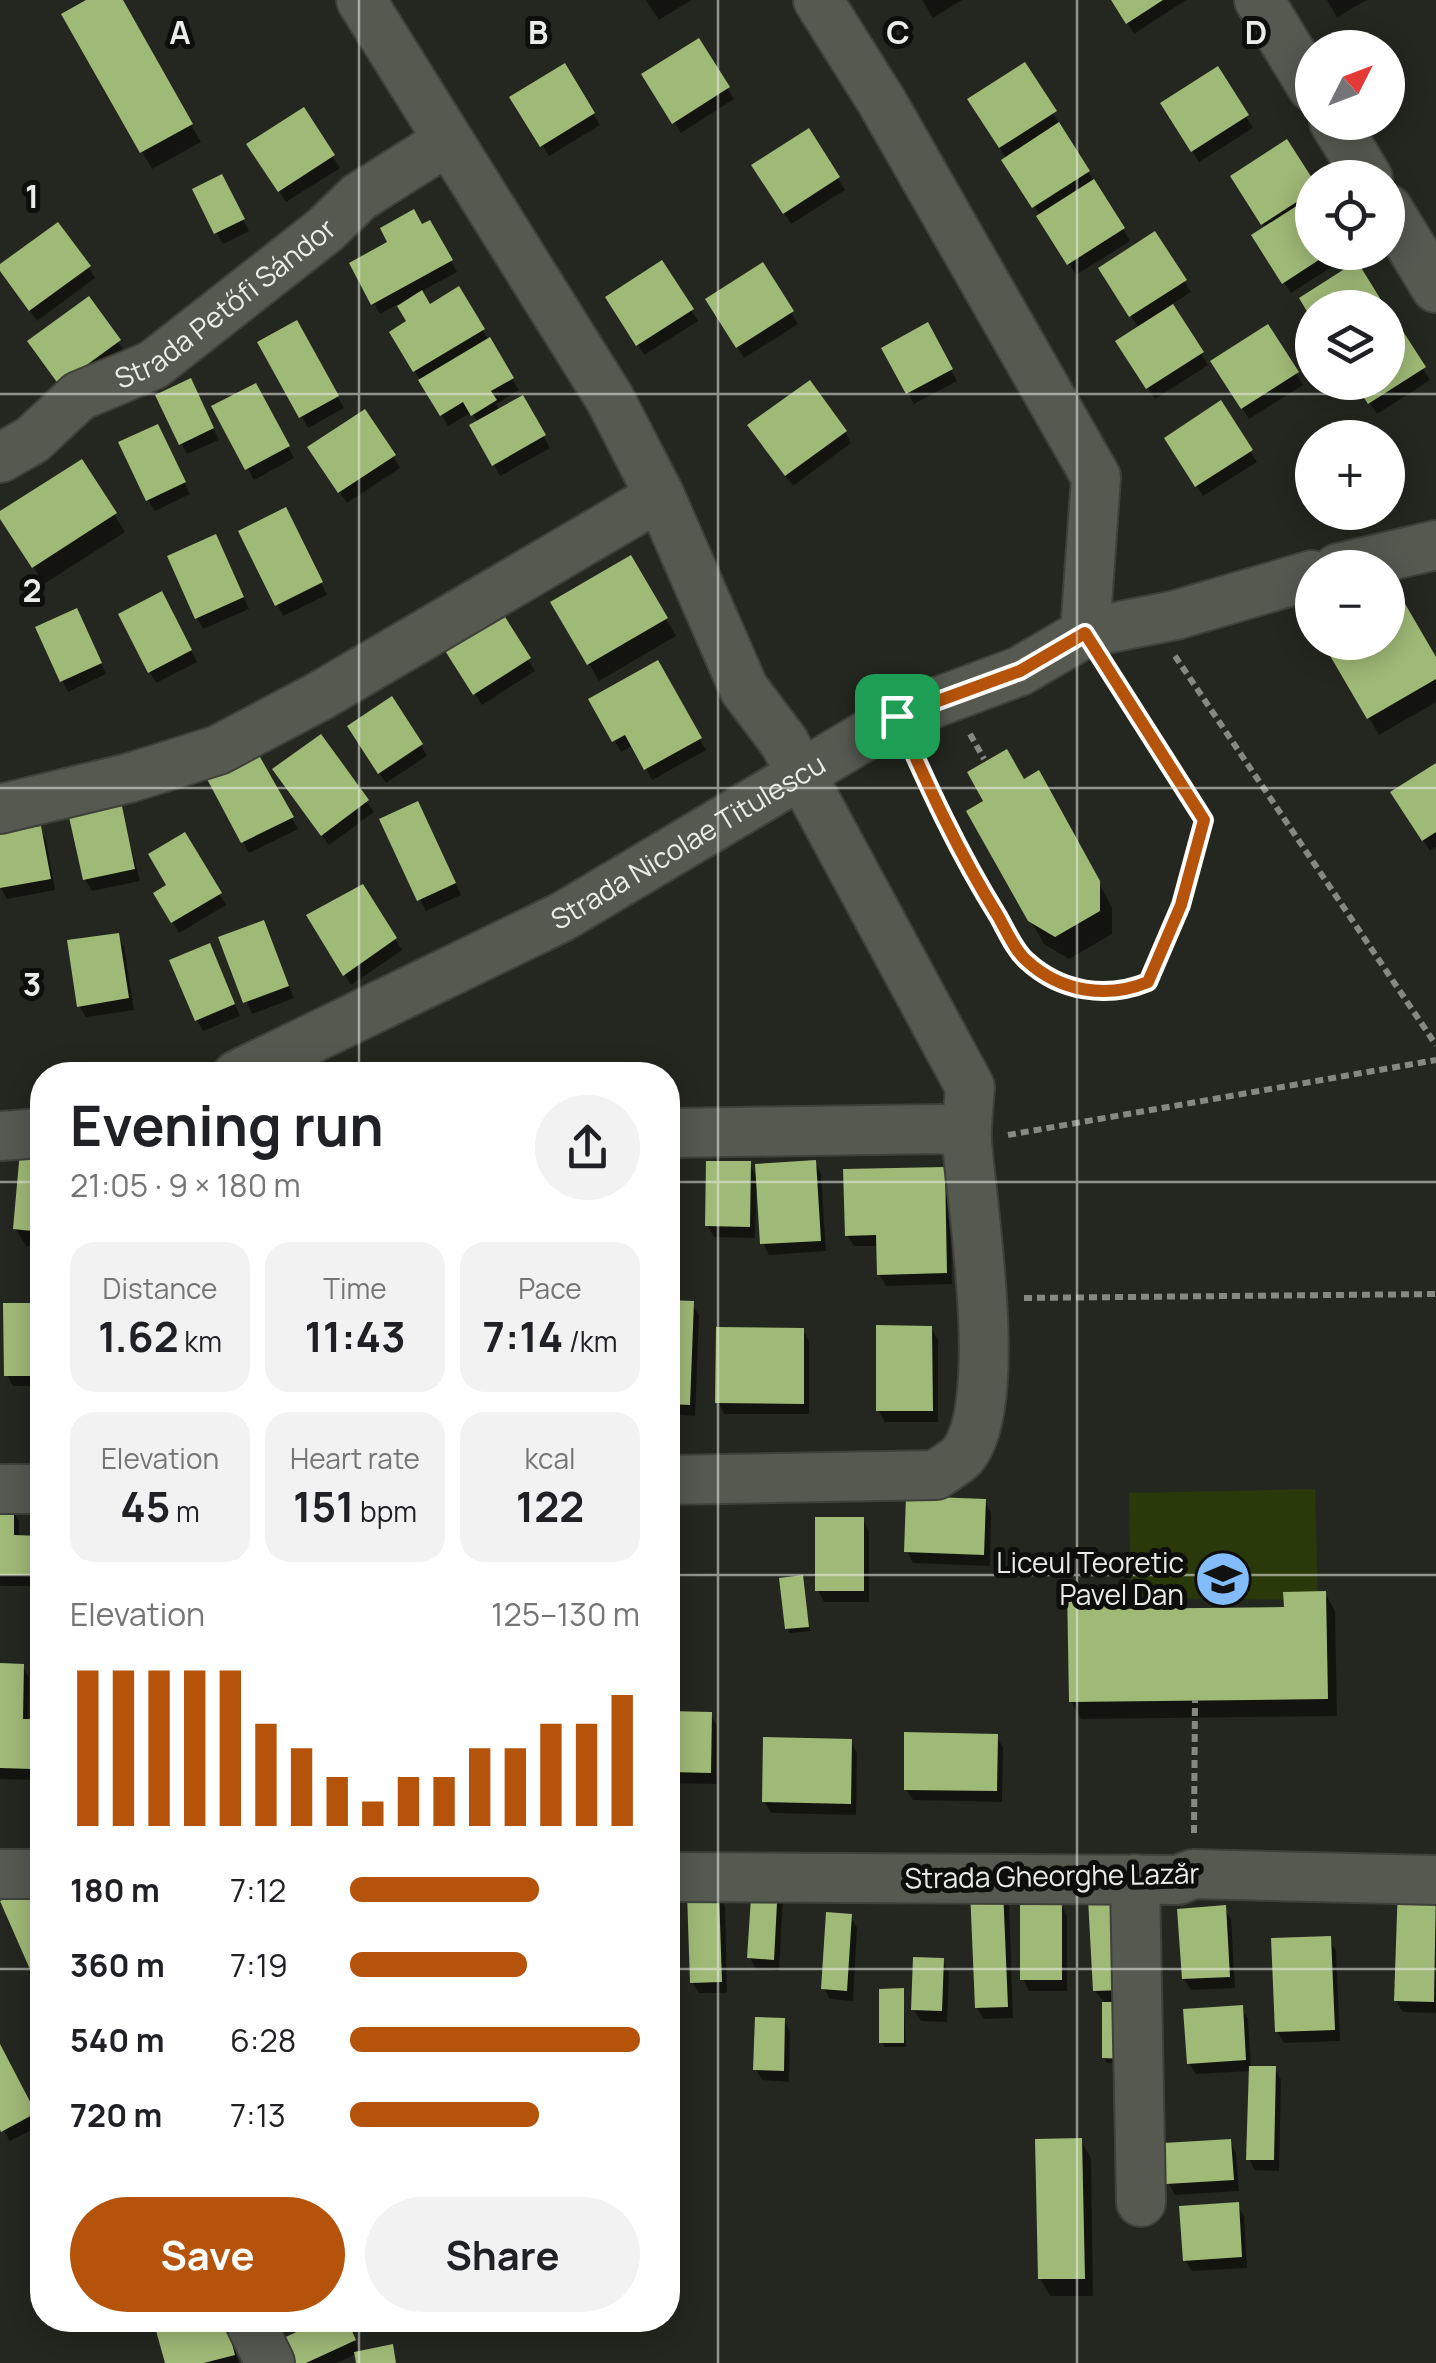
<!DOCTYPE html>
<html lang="en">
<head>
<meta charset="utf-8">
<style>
	body { margin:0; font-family:Manrope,sans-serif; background:#f2f2f2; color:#202124; height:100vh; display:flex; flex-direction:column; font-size:38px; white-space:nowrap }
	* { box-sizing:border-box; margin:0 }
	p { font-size:32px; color:#757577 }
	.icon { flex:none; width:55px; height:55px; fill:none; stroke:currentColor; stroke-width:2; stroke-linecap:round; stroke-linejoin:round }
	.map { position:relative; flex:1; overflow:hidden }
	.panel { position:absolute; left:30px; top:1062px; width:650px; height:1270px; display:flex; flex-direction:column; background:#fff; border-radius:40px; box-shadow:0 5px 25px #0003 }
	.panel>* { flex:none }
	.needle { width:65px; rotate:48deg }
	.fabs { position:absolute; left:1295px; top:30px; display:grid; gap:20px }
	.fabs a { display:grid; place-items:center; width:110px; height:110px; border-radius:50%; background:#fff; box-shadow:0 5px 25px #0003; font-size:50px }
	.pin { position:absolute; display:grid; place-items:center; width:85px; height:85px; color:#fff; margin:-42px; border-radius:20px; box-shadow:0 5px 15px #0006 }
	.round { display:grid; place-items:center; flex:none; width:105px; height:105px; border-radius:52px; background:#f2f2f2 }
	.head { display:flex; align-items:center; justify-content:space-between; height:170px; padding:0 40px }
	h1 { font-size:55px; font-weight:700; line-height:75px }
	.metrics { display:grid; grid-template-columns:repeat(3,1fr); gap:15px; height:170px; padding:10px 40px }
	.metrics div { display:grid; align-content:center; border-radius:25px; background:#f2f2f2; text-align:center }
	.metrics b { font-size:42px; font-weight:700 }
	.metrics small { font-size:28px; font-weight:400 }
	.metrics p { font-size:28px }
	.chart { height:280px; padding:20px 40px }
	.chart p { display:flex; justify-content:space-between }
	.chart svg { width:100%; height:180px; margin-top:10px; stroke:#b45309; stroke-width:6 }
	.action { display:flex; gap:20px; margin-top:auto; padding:20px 40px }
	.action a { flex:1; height:115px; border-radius:60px; background:#b45309; color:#fff; font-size:40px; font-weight:700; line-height:115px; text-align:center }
	.action a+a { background:#f2f2f2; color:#202124 }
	ul { padding:0 40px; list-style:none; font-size:32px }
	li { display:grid; grid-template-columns:160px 120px 1fr; align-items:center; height:75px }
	li i { height:25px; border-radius:12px; background:#b45309 }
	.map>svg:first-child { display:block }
</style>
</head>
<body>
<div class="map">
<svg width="1436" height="2363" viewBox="0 0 1436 2363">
	<rect width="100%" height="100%" fill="#24271f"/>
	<path fill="#2a390a" d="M1315,1489L1318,1600L1131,1598L1129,1493Z"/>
	<path fill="#0007" d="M91,0H120L201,142L152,169L65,15Z
		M646,0H691L659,20Z
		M922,0H962L933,18Z
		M1113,0H1186L1134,34Z
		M1327,0H1367L1337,17Z
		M698,41L734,99L681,133L645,75Z
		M1024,65L1130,241L1076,275L971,100Z
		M564,67L600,125L549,156L513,97Z
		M1217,70L1253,128L1199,162L1163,104Z
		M303,110L340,168L286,202L256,156Z
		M808,132L845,190L791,224L755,166Z
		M1287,143L1312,182V252H1341L1344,259L1291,293L1254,236L1266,228L1233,177Z
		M227,188L249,231L223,244L216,232Z
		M429,223L457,272L420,292L430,308L458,290L519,390L496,404L500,411L522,398L550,448L500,476L473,426L478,423L472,412L448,426L392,333L408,321L398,304L380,314L352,264Z
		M1155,234L1191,292L1171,305L1208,365L1155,399L1118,341L1139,328L1101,269Z
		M662,263L698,321L644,355L608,298Z
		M762,266L798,324L744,358L708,300Z
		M0,267H88L95,278L37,321Z
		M88,299L126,353L67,395Z
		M1388,314L1430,380L1377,414L1356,382H1388Z
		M297,323L344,408L308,428L260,343Z
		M927,326L957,381L914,404L884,349Z
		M1267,327L1303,385L1249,419L1213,361Z
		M255,386L294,458L254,480L214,407Z
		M196,393L219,440L187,454L181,443Z
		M1220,404L1257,462L1203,496L1167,439Z
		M364,412L400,468L347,503L317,459Z
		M845,432L851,443L793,486L757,437Z
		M163,438L190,494L155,511L148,500Z
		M81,462L125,532L44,584L0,514Z
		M291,522L327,595L283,616L241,532Z
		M222,548L249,609L203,629L197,618Z
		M630,558L676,636L599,681L553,603Z
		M1402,605L1436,662V702L1379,735L1325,642H1388V609Z
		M168,606L197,662L156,683L150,672Z
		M499,612L535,671L482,705L445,647Z
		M82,622L106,674L68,692L62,680Z
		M657,663L706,750L652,780L633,745L621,752L592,700Z
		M320,737L374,812L329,845L282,781Z
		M356,738L421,745L427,756L386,783Z
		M255,753L298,829L249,853L210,780Z
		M1436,766V847L1430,851L1393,793Z
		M1038,774L1112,907V934L1069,959L1044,944L969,812Z
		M121,809L140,881L92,891L85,879Z
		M423,815L461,895L426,911L382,821Z
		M40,829L46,840L55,890L7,899L0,886V836Z
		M184,835L226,905L179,933L156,894L169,886Z
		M363,887L402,950L351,985L310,916Z
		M263,923L294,998L252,1014L221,938Z
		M117,935L124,947L134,1010L86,1017L79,1006Z
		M215,957L240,1016L203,1031L197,1020Z
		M42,1155V1248L26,1246L16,1229Z
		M815,1163L821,1174L826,1251L769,1255L763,1243L760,1193H756L755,1238L714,1237L707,1225L749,1164L759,1180Z
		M943,1169L950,1181L952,1284L886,1286L879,1274L878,1246H854L847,1235Z
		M668,1303L692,1304L699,1315L695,1416L668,1414Z
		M42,1305V1386H13L7,1375L6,1306Z
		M931,1328L938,1340V1422H885L878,1410Z
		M803,1330L809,1341V1414H724L718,1402Z
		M985,1501L991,1513L990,1566L913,1563L907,1551Z
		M0,1509L12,1510L19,1521V1538H42V1586H0Z
		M863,1520L869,1531V1602H824L818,1590Z
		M802,1578L810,1631L790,1633L788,1628Z
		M1106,1590L1116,1612L1286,1609L1325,1593L1335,1611L1337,1716L1081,1719L1071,1701Z
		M0,1666L23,1667L29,1678L28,1722L38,1733L37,1780L0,1779Z
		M668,1714L710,1715L717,1726L716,1784L668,1783Z
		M996,1736L1003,1747L1002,1802L913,1800L906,1789Z
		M851,1742L857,1753L856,1815L771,1813L764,1801Z
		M754,1885L783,1898L779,1971L756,1969L750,1958Z
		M34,1886L42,1901V1989L2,1900Z
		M1436,1889V2013L1403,2012L1396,2000Z
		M973,1892L1009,1902L1013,2018L984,2019L977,2008Z
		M718,1895L725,1906L727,1993H699L692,1982Z
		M1119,1899L1128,2063H1107L1104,2058V2002L1095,1991Z
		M668,1900L671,1906L672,1983H668Z
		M1061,1904L1067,1916V1991H1029L1023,1979Z
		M1224,1908L1231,1919L1235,1988L1191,1990L1184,1979Z
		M850,1916L857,1928L853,2001L830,1999L824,1988Z
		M1329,1939L1336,1950L1340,2041L1284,2043L1277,2031Z
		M943,1961L949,1972L947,2022L921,2021L914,2010Z
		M903,1991L906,2047H885L882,2042Z
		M1241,2008L1248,2019L1251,2069H1275L1281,2080L1279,2171L1255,2170L1249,2159L1251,2071L1196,2074L1189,2063Z
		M784,2020L790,2032L789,2082L762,2080L756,2069Z
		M0,2048L41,2125L10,2141L0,2124Z
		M1081,2141L1091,2158L1093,2296H1050L1040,2278Z
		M1230,2142L1236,2153L1239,2191L1175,2195L1169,2184Z
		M1237,2205L1244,2216L1247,2268L1192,2271L1185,2260Z
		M193,2320L228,2324L239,2363H167Z
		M284,2320H308L288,2328Z
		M329,2320H345L361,2353L394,2352L396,2363H358L356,2354L337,2363H293Z"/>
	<path fill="#9fb976" d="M86,0H123L193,124L140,153L61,14Z
		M1111,0H1163L1126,24Z
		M699,38L730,87L672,124L641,74Z
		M1025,62L1057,111L999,148L967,99Z
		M565,63L595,113L540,147L509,97Z
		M1218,66L1249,115L1191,152L1160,103Z
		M304,107L335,155L278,192L246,144Z
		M1059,122L1090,171L1032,208L1001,160Z
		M809,128L840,177L783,214L751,165Z
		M1287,139L1312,178V192L1261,225L1230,176Z
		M222,174L245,219L214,234L192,189Z
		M1094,179L1125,228L1067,265L1036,216Z
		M1309,198L1312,204V252H1331L1282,284L1251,235Z
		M414,209L422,224L430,220L453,260L371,305L349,263L387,242L380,228Z
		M58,222L91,266L29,311L0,271V264Z
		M1155,231L1187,280L1129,317L1098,268Z
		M662,260L694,309L636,346L605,297Z
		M1357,261L1386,308H1312V320L1299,298Z
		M763,262L794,311L736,348L705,299Z
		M459,286L485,329L413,372L389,332L406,321L397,306L422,290L430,304Z
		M89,296L121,340L59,385L27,341Z
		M1173,304L1204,352L1146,389L1115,341Z
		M1395,319L1426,367L1368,404L1354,382H1388V323Z
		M297,320L339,396L299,418L257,342Z
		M928,322L953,369L906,394L881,348Z
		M1268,324L1299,372L1241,409L1210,361Z
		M490,337L514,378L491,391L497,400L471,416L463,402L440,416L418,380Z
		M191,378L214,428L179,445L155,395Z
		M810,380L847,431L785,476L747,425Z
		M256,383L290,446L245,470L211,406Z
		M523,395L546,435L492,466L469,425Z
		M1221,400L1253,450L1195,487L1164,438Z
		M365,409L396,455L338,493L307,447Z
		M158,424L186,482L146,501L118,442Z
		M82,459L117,513L32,568L0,519V511Z
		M286,507L323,582L275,606L238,531Z
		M216,534L244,597L195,619L167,556Z
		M631,555L668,618L587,665L550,602Z
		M162,591L192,650L148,673L118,614Z
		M1404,602L1436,657V679L1367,719L1322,642H1388V606Z
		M77,608L102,663L60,682L35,627Z
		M500,609L531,658L473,695L442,646Z
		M658,660L702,738L644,770L625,735L612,742L588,699Z
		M392,696L423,744L378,774L347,726Z
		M321,734L369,800L321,836L272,769Z
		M1007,749L1024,779L1039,770L1100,881V911L1055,937L1028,921L966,811L983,801L967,772Z
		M256,750L294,817L241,843L207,779Z
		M1436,763V832L1422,841L1390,792Z
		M418,801L456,883L417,901L379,819Z
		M122,806L135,869L83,880L69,817Z
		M41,826L51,879L0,888V833Z
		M185,832L222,893L171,923L153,893L166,885L148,854Z
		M363,884L397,938L343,976L306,915Z
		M264,920L289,986L243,1003L218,937Z
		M119,933L129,998L77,1007L67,940Z
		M210,943L235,1004L195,1021L169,960Z
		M20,1151L42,1153V1232L13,1229Z
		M816,1160L821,1241L760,1244L755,1164Z
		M706,1161H751L750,1227L705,1226Z
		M945,1167L947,1273L877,1275L876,1235L845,1236L843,1169Z
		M668,1300L694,1301L690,1405L668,1404Z
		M3,1303H42V1376H4Z
		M876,1325L932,1326L933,1411H876Z
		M716,1327L804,1328V1404L715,1403Z
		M906,1496L986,1499L984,1555L904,1552Z
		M0,1507H14V1535L42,1536V1575H0Z
		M815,1517H864V1591H815Z
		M803,1575L809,1627L785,1629L779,1578Z
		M1107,1587L1108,1609L1284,1607L1283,1592L1326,1591L1328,1699L1069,1702L1067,1588Z
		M0,1663L24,1664L23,1719H33L32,1769L0,1768Z
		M668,1711L712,1712L711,1773L668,1772Z
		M904,1732L998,1734L997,1791L904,1790Z
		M763,1737L852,1739L851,1804L762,1802Z
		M752,1882L778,1884L774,1960L747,1958Z
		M35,1883L42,1899V1980L36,1983L0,1901Z
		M1398,1885L1436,1887L1434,2002L1394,2001Z
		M1003,1888L1008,2007L975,2008L970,1890Z
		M687,1893H719L722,1982L690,1983Z
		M1121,1897L1126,1990L1093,1991L1088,1899Z
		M1020,1902H1062V1980H1020Z
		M1226,1905L1230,1977L1182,1979L1177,1909Z
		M826,1912L852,1914L847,1991L821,1989Z
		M1331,1936L1335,2030L1275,2032L1271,1938Z
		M913,1957L944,1958L942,2011L911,2010Z
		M904,1988V2043H879V1989Z
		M1102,2002H1126L1127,2059L1102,2058Z
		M1243,2005L1246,2060L1187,2064L1183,2009Z
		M755,2017L785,2018L784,2071L753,2070Z
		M0,2044L36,2113L1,2132L0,2130Z
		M1249,2066H1276L1274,2160H1246Z
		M1082,2138L1085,2279H1038L1035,2139Z
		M1231,2139L1234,2180L1166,2184L1163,2143Z
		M1239,2202L1242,2257L1183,2261L1179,2206Z
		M183,2320H226L235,2355L204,2363H165L155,2327Z
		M323,2320H347L356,2340L306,2363H290L279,2340Z
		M393,2344L396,2363H356L354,2352Z"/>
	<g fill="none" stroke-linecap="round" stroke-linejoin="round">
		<g stroke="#3e413a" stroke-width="52">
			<g id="minor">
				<path d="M361,0L610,399L660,496L744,689L784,742L970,1087C969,1105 966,1124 967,1142C972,1208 1005,1405 962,1456C955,1463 944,1469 936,1475L668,1480"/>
				<path d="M818,0L882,102L1096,477L1085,633"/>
				<path d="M1259,0L1312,87"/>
				<path d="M1334,122L1368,178"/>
				<path d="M1388,209L1436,288"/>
				<path id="s1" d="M0,458L32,440L79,396L153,365L325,230L359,197L446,142"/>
				<path d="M1338,568L1436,545"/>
				<path d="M0,809L129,778L218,750L320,696L660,496"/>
				<path id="s2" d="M237,1075L562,917L897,717L1020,671L1085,633L1176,615L1312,575"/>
				<path d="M668,1133L941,1129L958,1132L967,1142"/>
				<path d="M0,1136L42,1133"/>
				<path d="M0,1489H42"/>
				<path d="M0,1874H42"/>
				<path d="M668,1877L1178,1880L1193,1874L1436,1880"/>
				<path d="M1135,1879L1141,2202"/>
				<path d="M249,2320L270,2363"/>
			</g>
		</g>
		<path stroke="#868982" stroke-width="6" stroke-dasharray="8 5" stroke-linecap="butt" d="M1175,656L1436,1045
			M970,734L984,759
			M913,752C938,809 965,863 998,916C1006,930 1014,951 1027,962C1061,992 1107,999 1148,982L1181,905L1203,820L1107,668
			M1008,1135L1436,1060
			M1024,1298L1436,1294
			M1194,1833L1195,1700"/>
		<use href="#minor" stroke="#555950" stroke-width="48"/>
	</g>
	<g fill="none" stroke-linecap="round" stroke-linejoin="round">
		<g stroke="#fff" stroke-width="20">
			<path id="route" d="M1085,633L1204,820L1181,905L1148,982C1107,999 1061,992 1027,961C1015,951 1006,930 998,916C958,852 928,786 897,716L1020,671Z"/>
		</g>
		<use href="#route" stroke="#b45309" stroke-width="12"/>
	</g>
	<path fill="none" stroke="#eaede7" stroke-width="2.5" stroke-opacity="0.55" d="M359,0V1075M718,0V2363M1077,0V2363M0,394H1436M0,788H1436M0,1182H42M668,1182H1436M0,1575H42M668,1575H1436M0,1969H42M668,1969H1436M359,2320V2363"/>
	<defs>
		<g id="school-disc" transform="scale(2.875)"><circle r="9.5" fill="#83bcfb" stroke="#0e0f0c"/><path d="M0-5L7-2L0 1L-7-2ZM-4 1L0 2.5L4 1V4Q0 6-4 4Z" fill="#111"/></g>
	</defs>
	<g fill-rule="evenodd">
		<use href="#school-disc" x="1223" y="1579"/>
	</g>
	<g text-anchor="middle" stroke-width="10" stroke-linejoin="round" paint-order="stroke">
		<g font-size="28" fill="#eaede7" stroke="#0e0f0c">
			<text dy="10" stroke="none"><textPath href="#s1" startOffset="275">Strada Petőfi Sándor</textPath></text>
			<text dy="10" stroke="none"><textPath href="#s2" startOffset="508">Strada Nicolae Titulescu</textPath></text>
			<text transform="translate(1052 1876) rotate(-1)" y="10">Strada Gheorghe Lazăr</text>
		</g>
		<g font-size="28" fill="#eaede7" stroke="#0e0f0c" text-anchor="end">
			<text x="1184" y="1573">Liceul Teoretic<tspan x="1184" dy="32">Pavel Dan</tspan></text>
		</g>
	</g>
	<g font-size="32" text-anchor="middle" font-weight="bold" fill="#eaede7" stroke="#0e0f0c" stroke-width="10" stroke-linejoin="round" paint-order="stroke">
		<text x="180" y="44">A</text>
		<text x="538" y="44">B</text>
		<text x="898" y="44">C</text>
		<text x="1256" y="44">D</text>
		<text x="32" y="208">1</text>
		<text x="32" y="602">2</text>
		<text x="32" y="996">3</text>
	</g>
</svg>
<div class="fabs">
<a><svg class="needle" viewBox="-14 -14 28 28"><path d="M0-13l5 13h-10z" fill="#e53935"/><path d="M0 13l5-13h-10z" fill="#757577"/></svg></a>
<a><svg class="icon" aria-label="locate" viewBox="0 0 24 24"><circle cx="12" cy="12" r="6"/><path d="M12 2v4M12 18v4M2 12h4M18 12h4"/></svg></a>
<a><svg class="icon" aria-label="layers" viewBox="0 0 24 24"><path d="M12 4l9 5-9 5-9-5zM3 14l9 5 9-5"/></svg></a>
<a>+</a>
<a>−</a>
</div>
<div class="pin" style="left:897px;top:716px;background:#1e9e55"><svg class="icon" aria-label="arrive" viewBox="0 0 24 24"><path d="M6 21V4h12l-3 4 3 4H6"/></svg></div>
<section class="panel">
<div class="head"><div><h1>Evening run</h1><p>21:05 · 9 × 180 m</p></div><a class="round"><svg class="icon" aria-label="share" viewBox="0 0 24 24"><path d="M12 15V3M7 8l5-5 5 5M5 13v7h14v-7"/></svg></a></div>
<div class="metrics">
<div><p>Distance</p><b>1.62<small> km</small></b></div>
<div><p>Time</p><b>11:43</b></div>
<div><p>Pace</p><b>7:14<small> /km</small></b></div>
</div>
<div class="metrics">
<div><p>Elevation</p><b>45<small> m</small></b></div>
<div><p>Heart rate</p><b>151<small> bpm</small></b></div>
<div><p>kcal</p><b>122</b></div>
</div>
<div class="chart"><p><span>Elevation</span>125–130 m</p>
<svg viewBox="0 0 160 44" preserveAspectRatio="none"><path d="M5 44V6M15 44V6M25 44V6M35 44V6M45 44V6M55 44V19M65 44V25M75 44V32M85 44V38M95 44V32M105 44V32M115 44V25M125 44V25M135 44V19M145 44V19M155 44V12"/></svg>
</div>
<ul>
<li><b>180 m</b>7:12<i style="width:65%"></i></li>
<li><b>360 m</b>7:19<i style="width:61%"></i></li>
<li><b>540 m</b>6:28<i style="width:100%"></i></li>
<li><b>720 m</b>7:13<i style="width:65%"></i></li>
</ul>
<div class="action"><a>Save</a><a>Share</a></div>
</section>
</div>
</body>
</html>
